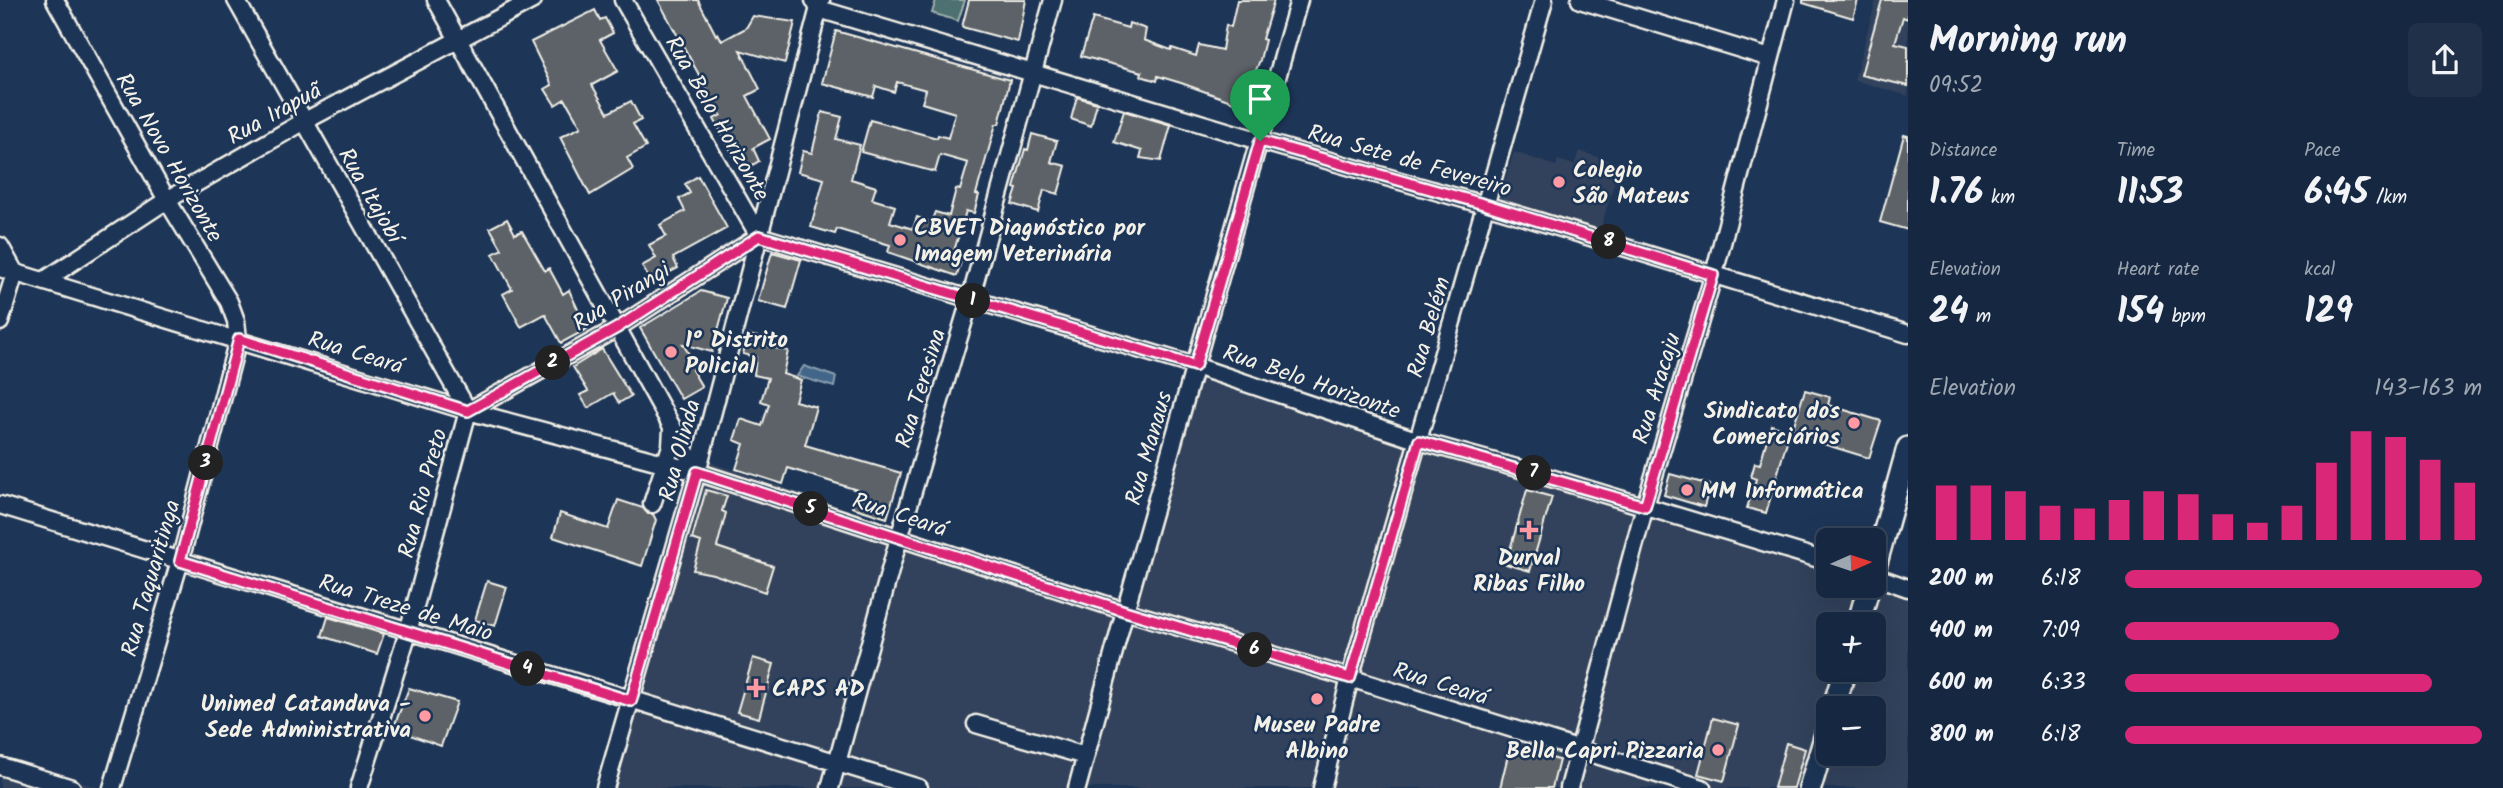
<!DOCTYPE html>
<html lang="en">
<head>
<meta charset="utf-8">
<style>
	body { margin:0; font-family:Kalam,sans-serif; background:#1f3048; color:#f1f3f6; height:100vh; display:flex; flex-direction:column; font-size:26px; white-space:nowrap }
	* { box-sizing:border-box; margin:0 }
	p { font-size:23px; color:#9ea6b1 }
	.icon { flex:none; width:38px; height:38px; fill:none; stroke:currentColor; stroke-width:2; stroke-linecap:round; stroke-linejoin:round }
	.map { position:relative; flex:1; overflow:hidden }
	.side { display:flex; flex-direction:column; background:#162841; width:595px }
	.side>* { flex:none }
	.needle { width:46px; rotate:87deg }
	.controls { position:absolute; left:1816px; top:528px; display:grid; gap:14px }
	.controls a { display:grid; place-items:center; width:70px; height:70px; border-radius:10px; background:#162841; box-shadow:0 7px 28px #0002,0 0 0 2px #35445a; font-size:35px }
	.pin { position:absolute; display:grid; place-items:center; width:60px; height:60px; color:#fff; margin:-72px -30px; border-radius:50% 50% 50% 0; rotate:-45deg; box-shadow:0 0 7px #0007 }
	.pin .icon { rotate:45deg }
	.km { position:absolute; width:35px; height:35px; margin:-18px; border-radius:50%; background:#222; color:#fff; font-size:19px; line-height:35px; text-align:center }
	.round { display:grid; place-items:center; flex:none; width:74px; height:74px; border-radius:10px; background:#1f3048 }
	.overview { display:flex; align-items:center; justify-content:space-between; height:119px; padding:0 21px }
	h1 { font-size:38px; font-weight:700; line-height:52px }
	.stats { display:grid; grid-template-columns:repeat(3,1fr); gap:10px; height:119px; padding:7px 21px }
	.stats div { display:grid; align-content:center }
	.stats b { font-size:35px; font-weight:700 }
	.stats small { font-size:19px; font-weight:400 }
	.stats p { font-size:19px }
	.chart { height:196px; padding:14px 21px }
	.chart p { display:flex; justify-content:space-between }
	.chart svg { width:100%; height:126px; margin-top:7px; stroke:#db2777; stroke-width:6 }
	ul { padding:0 21px; list-style:none; font-size:23px }
	li { display:grid; grid-template-columns:112px 84px 1fr; align-items:center; height:52px }
	li i { height:18px; border-radius:9px; background:#db2777 }
	main { display:flex; flex:1; min-height:0 }
	.map>svg:first-child { display:block }
</style>
</head>
<body>
<main>
<div class="map">
<svg width="1908" height="788" viewBox="0 0 1908 788">
	<rect width="100%" height="100%" fill="#1d3557"/>
	<filter id="ink" filterUnits="userSpaceOnUse"><feTurbulence type="fractalNoise" baseFrequency=".0143" numOctaves="2"/><feDisplacementMap in="SourceGraphic" scale="14" xChannelSelector="R" yChannelSelector="G"/><feConvolveMatrix kernelMatrix="1 2 1 2 8 2 1 2 1" color-interpolation-filters="sRGB"/></filter>
	<g filter="url(#ink)">
		<path fill="#30425c" fill-rule="evenodd" d="M1876,0H1908V96L1854,80Z
			M1579,151L1620,164L1600,231L1499,198L1514,152L1556,166L1558,160L1574,165Z
			M1198,362L1829,559V586L1908,583V788H603L701,459L1127,606ZM1829,625H1874V670H1829ZM1829,709H1874V754H1829Z
			M0,758L100,788H0Z"/>
		<path fill="#4d7071" stroke="#a0b0ac" stroke-width="2" d="M936,0H965L958,21L932,13Z"/>
		<path fill="#426689" stroke="#899eaf" stroke-width="2" d="M804,366L836,377L834,387L797,376Z"/>
		<path fill="#5b6267" stroke="#f4f1e8" stroke-width="2" d="M658,0H698L716,35L718,33L722,41L746,28L753,16L795,22L785,63L740,50L760,89L747,96L770,139L753,148L759,161L742,171L714,119L721,115Z
			M969,0H1026L1018,42L962,27Z
			M1237,0H1274L1262,39L1265,40L1260,60L1242,105L1181,83L1158,76L1157,81L1141,76L1142,72L1081,56L1093,18L1128,28L1129,23L1146,29L1144,40L1171,50L1172,48L1196,56L1199,45L1222,50L1226,25L1231,27Z
			M1803,0H1858L1853,18L1803,3Z
			M1882,0H1908V19L1903,17L1895,43L1908,46V86L1861,75Z
			M595,10L600,20L605,18L613,33L600,40L618,71L592,85L608,113L631,101L641,120L633,124L646,147L627,158L633,169L590,195L560,137L581,127L565,99L555,105L545,89L552,85L531,42Z
			M836,31L1010,80L999,124H996L976,194L979,195L974,213L966,211L954,251L963,254L957,276L888,252L890,245L837,229L835,234L811,227L824,179L798,172L803,151L812,153L822,112L842,117L836,139L860,145L851,179L876,187L872,199L895,206L890,222L913,229L917,217L931,222L935,212L949,216L956,189L960,190L968,163L940,155L935,172L861,152L870,120L937,138L938,135L948,138L955,113L922,103L926,90L897,82L894,92L876,86L873,97L822,83Z
			M1077,97L1097,103L1091,126L1071,119Z
			M1124,111L1171,125L1161,161L1140,158L1142,151L1114,142Z
			M1032,134L1057,141L1051,162L1066,166L1058,194L1044,190L1038,212L1012,204L1017,189L1014,188L1025,149L1028,150Z
			M1904,135L1908,136V230L1880,222Z
			M698,176L727,228L673,258L678,268L651,282L642,266L656,258L649,245L666,236L660,225L685,211L679,199L690,193L685,184Z
			M507,219L515,234L522,231L545,271L549,268L563,294L569,290L587,329L561,343L545,314L521,327L503,294L512,289L493,254L502,249L490,228Z
			M772,252L801,260L787,309L758,301Z
			M701,291L727,298L712,352L683,344L697,368L692,370L702,387L681,399L640,328Z
			M748,335L768,339L767,346L788,351L783,374L801,380L795,401L816,407L805,445L901,473L887,518L852,507L857,490L788,468L783,484L736,469L744,444L734,440L741,419L762,426L769,404L761,401L768,378L754,375L756,357L743,354Z
			M602,349L631,396L619,403L613,393L588,408L580,395L588,391L573,367Z
			M1805,390L1830,397L1828,405L1881,421L1869,458L1791,434Z
			M1771,425L1790,431L1766,513L1747,508L1756,479L1751,477L1755,463L1760,464Z
			M1670,474L1710,485L1704,507L1664,495Z
			M706,490L727,496L722,511L726,513L717,547L773,566L765,592L713,574L693,570L701,542L692,539Z
			M1527,490L1552,497L1530,571L1506,564Z
			M618,500L643,508L648,514H653L656,520L642,566L553,537L560,513L608,529Z
			M487,581L507,587L495,626L475,620Z
			M328,617L384,634L377,654L322,636Z
			M753,658L774,664L759,718L737,712Z
			M409,688L457,702L441,746L393,729Z
			M1713,718L1739,725L1724,781L1698,774Z
			M1786,743L1805,749L1794,788H1774Z
			M1510,747L1559,760L1552,788H1500Z"/>
		<g fill="none" stroke-linecap="round" stroke-linejoin="round">
			<g stroke="#f4f1e8" stroke-width="21">
				<path id="minor" d="M55,0L167,200L229,302L236,321L238,339L180,561L112,788
					M236,0L468,411
					M436,0L697,472
					M623,0L759,236L1195,366L1419,441L1524,470L1829,562
					M814,0L819,9L1260,141L1502,210L1908,334
					M1580,0L1770,58
					M0,246L15,273L0,322
					M0,268L468,411L697,472L1125,611L1350,678L1702,788
					M45,280L167,200L303,122L533,0
					M468,411L617,328L759,236
					M652,504L671,446L672,429
					M0,505L919,788
					M1874,576L1908,588
					M976,724L1085,756
					M0,766L72,788
					M359,788L408,632L468,411
					M605,788L697,472L821,0
					M830,788L899,538L970,300L1053,0
					M1077,788L1125,611L1299,0
					M1322,788L1350,678L1544,0
					M1569,788L1645,506L1715,270L1786,0"/>
			</g>
			<g stroke="#f4f1e8" stroke-width="26">
				<path id="major" d="M1874,570L1908,448
					M1858,625L1869,586
					M1833,709L1845,670
					M1810,788L1829,724"/>
			</g>
			<use href="#minor" stroke="#1d3557" stroke-width="16"/>
			<use href="#major" stroke="#1d3557" stroke-width="21"/>
		</g>
	</g>
	<g fill="none" stroke-linecap="round" stroke-linejoin="round" filter="url(#ink)">
		<g stroke="#fff" stroke-width="14">
			<path id="route" d="M1260,141L1487,205L1713,275L1645,506L1419,441L1350,678L1125,611L697,472L631,701L180,561L239,339L468,411L617,328L759,236L1195,366Z"/>
		</g>
		<use href="#route" stroke="#db2777" stroke-width="9"/>
	</g>
	<g fill="#ff9aa2" stroke="#1d3557" stroke-width="2.5">
		<circle cx="1559" cy="182" r="7"/>
		<circle cx="900" cy="240" r="7"/>
		<circle cx="671" cy="352" r="7"/>
		<circle cx="1854" cy="423" r="7"/>
		<circle cx="1687" cy="490" r="7"/>
		<path d="M1525.5 519.5h7v7h7v7h-7v7h-7v-7h-7v-7h7z"/>
		<path d="M752.5 677.5h7v7h7v7h-7v7h-7v-7h-7v-7h7z"/>
		<circle cx="1317" cy="699" r="7"/>
		<circle cx="425" cy="716" r="7"/>
		<circle cx="1718" cy="750" r="7"/>
	</g>
	<g text-anchor="middle" stroke-width="5" stroke-linejoin="round" paint-order="stroke">
		<g font-size="23" fill="#f4f1e8" stroke="#1d3557">
			<text transform="translate(274 113) rotate(-29)" y="8">Rua Irapuã</text>
			<text transform="translate(718 118) rotate(60)" y="8">Rua Belo Horizonte</text>
			<text transform="translate(170 157) rotate(60)" y="8">Rua Novo Horizonte</text>
			<text transform="translate(1410 160) rotate(16)" y="8">Rua Sete de Fevereiro</text>
			<text transform="translate(371 195) rotate(60)" y="8">Rua Itajobí</text>
			<text transform="translate(621 296) rotate(-32)" y="8">Rua Pirangi</text>
			<text transform="translate(1428 327) rotate(-74)" y="8">Rua Belém</text>
			<text transform="translate(356 352) rotate(17)" y="8">Rua Ceará</text>
			<text transform="translate(1312 381) rotate(19)" y="8">Rua Belo Horizonte</text>
			<text transform="translate(920 388) rotate(-73)" y="8">Rua Teresina</text>
			<text transform="translate(1656 388) rotate(-73)" y="8">Rua Aracaju</text>
			<text transform="translate(1148 448) rotate(-74)" y="8">Rua Manaus</text>
			<text transform="translate(679 450) rotate(-75)" y="8">Rua Olinda</text>
			<text transform="translate(422 493) rotate(-75)" y="8">Rua Rio Preto</text>
			<text transform="translate(900 514) rotate(18)" y="8">Rua Ceará</text>
			<text transform="translate(150 578) rotate(-74)" y="8">Rua Taquaritinga</text>
			<text transform="translate(406 607) rotate(17)" y="8">Rua Treze de Maio</text>
			<text transform="translate(1441 683) rotate(17)" y="8">Rua Ceará</text>
		</g>
		<g font-size="23" font-weight="bold" fill="#f4f1e8" stroke="#1d3557" text-anchor="start">
			<text x="1573" y="177">Colegio<tspan x="1573" dy="26">São Mateus</tspan></text>
			<text x="914" y="235">CBVET Diagnóstico por<tspan x="914" dy="26">Imagem Veterinária</tspan></text>
			<text x="685" y="347">1° Distrito<tspan x="685" dy="26">Policial</tspan></text>
			<text x="1840" y="418" text-anchor="end">Sindicato dos<tspan x="1840" dy="26">Comerciários</tspan></text>
			<text x="1701" y="498">MM Informática</text>
			<text x="1529" y="565" text-anchor="middle">Durval<tspan x="1529" dy="26">Ribas Filho</tspan></text>
			<text x="772" y="696">CAPS AD</text>
			<text x="411" y="711" text-anchor="end">Unimed Catanduva -<tspan x="411" dy="26">Sede Administrativa</tspan></text>
			<text x="1317" y="732" text-anchor="middle">Museu Padre<tspan x="1317" dy="26">Albino</tspan></text>
			<text x="1704" y="758" text-anchor="end">Bella Capri Pizzaria</text>
		</g>
	</g>
</svg>
<div class="controls">
<a><svg class="needle" viewBox="-14 -14 28 28"><path d="M0-13l5 13h-10z" fill="#e53935"/><path d="M0 13l5-13h-10z" fill="#9ea6b1"/></svg></a>
<a>+</a>
<a>−</a>
</div>
<div class="pin" style="left:1260px;top:141px;background:#1e9e55"><svg class="icon" aria-label="arrive" viewBox="0 0 24 24"><path d="M6 21V4h12l-3 4 3 4H6"/></svg></div>
<b class="km" style="left:973px;top:301px">1</b>
<b class="km" style="left:553px;top:363px">2</b>
<b class="km" style="left:206px;top:463px">3</b>
<b class="km" style="left:528px;top:669px">4</b>
<b class="km" style="left:811px;top:509px">5</b>
<b class="km" style="left:1255px;top:650px">6</b>
<b class="km" style="left:1534px;top:473px">7</b>
<b class="km" style="left:1609px;top:242px">8</b>
</div>
<section class="side">
<div class="overview"><div><h1>Morning run</h1><p>09:52</p></div><a class="round"><svg class="icon" aria-label="share" viewBox="0 0 24 24"><path d="M12 15V3M7 8l5-5 5 5M5 13v7h14v-7"/></svg></a></div>
<div class="stats">
<div><p>Distance</p><b>1.76<small> km</small></b></div>
<div><p>Time</p><b>11:53</b></div>
<div><p>Pace</p><b>6:45<small> /km</small></b></div>
</div>
<div class="stats">
<div><p>Elevation</p><b>24<small> m</small></b></div>
<div><p>Heart rate</p><b>154<small> bpm</small></b></div>
<div><p>kcal</p><b>129</b></div>
</div>
<div class="chart"><p><span>Elevation</span>143–163 m</p>
<svg viewBox="0 0 160 44" preserveAspectRatio="none"><path d="M5 44V25M15 44V25M25 44V27M35 44V32M45 44V33M55 44V30M65 44V27M75 44V28M85 44V35M95 44V38M105 44V32M115 44V17M125 44V6M135 44V8M145 44V16M155 44V24"/></svg>
</div>
<ul>
<li><b>200 m</b>6:18<i style="width:100%"></i></li>
<li><b>400 m</b>7:09<i style="width:60%"></i></li>
<li><b>600 m</b>6:33<i style="width:86%"></i></li>
<li><b>800 m</b>6:18<i style="width:100%"></i></li>
</ul>
</section>
</main>
</body>
</html>
